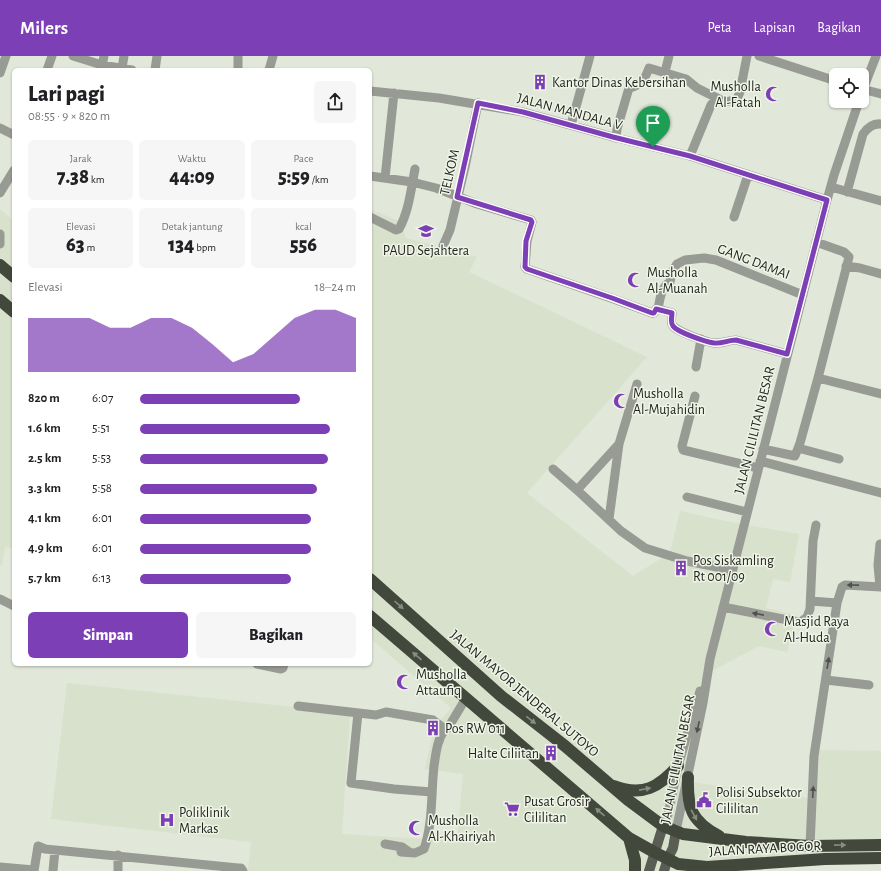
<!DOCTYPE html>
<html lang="id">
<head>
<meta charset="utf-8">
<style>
	body { margin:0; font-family:"Alegreya Sans",sans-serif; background:#f6f6f6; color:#202124; height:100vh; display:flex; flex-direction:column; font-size:15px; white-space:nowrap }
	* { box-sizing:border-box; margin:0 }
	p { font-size:13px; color:#757577 }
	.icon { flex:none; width:22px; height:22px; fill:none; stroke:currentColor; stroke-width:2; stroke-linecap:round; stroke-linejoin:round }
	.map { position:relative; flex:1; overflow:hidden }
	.side { position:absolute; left:12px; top:12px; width:360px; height:598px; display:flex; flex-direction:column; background:#fff; border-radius:6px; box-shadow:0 1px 3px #0004 }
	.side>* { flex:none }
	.tools { position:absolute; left:829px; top:12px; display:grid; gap:8px }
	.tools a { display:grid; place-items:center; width:40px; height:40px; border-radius:6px; background:#fff; box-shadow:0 1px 3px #0004; font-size:20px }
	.pin { position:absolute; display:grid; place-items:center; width:34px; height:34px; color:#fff; margin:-41px -17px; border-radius:50% 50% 50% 0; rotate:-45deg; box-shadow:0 0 4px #0007 }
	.pin .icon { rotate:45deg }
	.round { display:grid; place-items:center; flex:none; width:42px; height:42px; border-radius:6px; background:#f6f6f6 }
	.headline { display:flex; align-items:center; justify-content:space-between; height:68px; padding:0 16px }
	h1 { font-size:22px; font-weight:800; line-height:30px }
	.figures { display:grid; grid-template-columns:repeat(3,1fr); gap:6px; height:68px; padding:4px 16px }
	.figures div { display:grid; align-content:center; border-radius:6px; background:#f6f6f6; text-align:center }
	.figures b { font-size:20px; font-weight:800 }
	.figures small { font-size:11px; font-weight:400 }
	.figures p { font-size:11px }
	.chart { height:112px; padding:8px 16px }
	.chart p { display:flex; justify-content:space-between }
	.chart svg { width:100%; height:72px; margin-top:4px; fill:#7d3fb5; opacity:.7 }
	.button { display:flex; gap:8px; margin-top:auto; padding:8px 16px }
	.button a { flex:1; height:46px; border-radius:6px; background:#7d3fb5; color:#fff; font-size:16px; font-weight:800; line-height:46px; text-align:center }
	.button a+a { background:#f6f6f6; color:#202124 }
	ul { padding:0 16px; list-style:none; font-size:13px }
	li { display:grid; grid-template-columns:64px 48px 1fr; align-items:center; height:30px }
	li i { height:10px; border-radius:5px; background:#7d3fb5 }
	header { display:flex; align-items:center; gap:24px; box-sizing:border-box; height:56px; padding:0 20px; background:#7d3fb5; color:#fff }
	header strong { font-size:19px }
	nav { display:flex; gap:22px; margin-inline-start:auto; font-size:14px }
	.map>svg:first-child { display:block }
</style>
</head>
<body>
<header>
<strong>Milers</strong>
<nav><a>Peta</a><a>Lapisan</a><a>Bagikan</a></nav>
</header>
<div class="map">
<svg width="881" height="815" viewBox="0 0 881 815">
	<rect width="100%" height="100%" fill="#e1e7d9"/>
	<path fill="#d8e1cb" d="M0,153L14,165V492L5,491L2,510L0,509Z
		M370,153L399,165L406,182L477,201L469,216L647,301L527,437L633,520L670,497L680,455L730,466L799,478L790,526L773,523L766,552L796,559L787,596L759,590L712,615L691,726L808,742L814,694L881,695V804L772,811L756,815H248L251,786L51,763L67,627L350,657L342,778L457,785L463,718L425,713L434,672L451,652L370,582Z"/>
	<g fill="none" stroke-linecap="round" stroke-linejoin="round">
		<path stroke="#989a94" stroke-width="9" d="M73,0L102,9L132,14
			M759,0L836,25
			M122,12L124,0
			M47,14L52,0
			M101,14L104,0
			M155,14L157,0
			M238,14V0
			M269,14L273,0
			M665,16L669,0
			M0,17L6,0
			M862,33L881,38
			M370,35L439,42L523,56L613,81L690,100L827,144
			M862,36L876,0
			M571,69L590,0
			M0,72L14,79
			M616,82L617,73L629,32C642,29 645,23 649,12L686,23L697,32L717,42
			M690,100L711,49L717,42C724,47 730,46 737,43L740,36L747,0
			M370,120L412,126L436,132L477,148L531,164L532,166L527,185L525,211L527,213L611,242L652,257H654L656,253H658
			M385,122L394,37
			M831,131L881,145
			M847,136L863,78C868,71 873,67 881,68
			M0,137L14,114
			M370,161L396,174L399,173C409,155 411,133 415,113
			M734,161L748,119
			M0,178V188
			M443,190L450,174L465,111L478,47
			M846,210L860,212L881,218
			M658,253C660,243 661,231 670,226L672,216L677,208L685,204L704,202L716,204L803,239
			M658,253L672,257C672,261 670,266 673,270C678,276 706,286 714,287C721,288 729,284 736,284L787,298
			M696,311L701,283
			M818,322L881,338
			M637,328L619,388L577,434L621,475L645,492L687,505L732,514
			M695,340L682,390L683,394L758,412
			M798,392L839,403
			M763,393L795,400L800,387L818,322L849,201L844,196L816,186
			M760,405L881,437
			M553,413L577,434
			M687,441L747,456
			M609,463L619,388
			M880,531L878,509L880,488
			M0,543L14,550
			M811,545L837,547
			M723,551L798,566L802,565L807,561L810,553L813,485L816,469
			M257,608L281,613L283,612L284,608
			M826,624L869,629
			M298,650L376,659L386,656L433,664L445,673
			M358,657L351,727L394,733L432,736
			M663,770L667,763L678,710L700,635
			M676,775L703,647L710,603L827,144L834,119L859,45
			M385,788L402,791L409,796
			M810,790L814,700L837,547L842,531L845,529L881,531
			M401,796L415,797L424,793C433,768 431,737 434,710C436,697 437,684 445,673L448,672L466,642
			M0,811L34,814
			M34,815L38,790L45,793L238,812H241L243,815
			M53,815L55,794
			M118,815V799"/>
		<path stroke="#595d53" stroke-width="10" d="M649,815L663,770
			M664,815L668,802L673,792L676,775"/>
		<path stroke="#43483c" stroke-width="12" d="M0,209L14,221
			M0,244L14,256
			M370,523L501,640L565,690L628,744L663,770L683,778L746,786L810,790L881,789
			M370,560L629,782L654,796L678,808L707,811L825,803L881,802
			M688,721C687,752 691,765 719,780
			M614,730C643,741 659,731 678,710
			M629,782L635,804V815"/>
	</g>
	<defs><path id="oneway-solid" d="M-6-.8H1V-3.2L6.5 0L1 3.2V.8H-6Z"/></defs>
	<g fill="#4f514c">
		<use href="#oneway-solid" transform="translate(853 529) rotate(-179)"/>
		<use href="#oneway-solid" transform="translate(758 558) rotate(-169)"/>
		<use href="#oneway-solid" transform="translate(828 607) rotate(-81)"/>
		<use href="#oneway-solid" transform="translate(698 671) rotate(102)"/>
		<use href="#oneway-solid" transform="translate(813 736) rotate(-87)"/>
	</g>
	<g fill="#888d80">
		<use href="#oneway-solid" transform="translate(399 549) rotate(42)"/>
		<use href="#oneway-solid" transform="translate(417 600) rotate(-140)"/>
		<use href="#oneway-solid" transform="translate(531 664) rotate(38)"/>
		<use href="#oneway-solid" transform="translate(645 733) rotate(-11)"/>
		<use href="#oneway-solid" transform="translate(600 756) rotate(-139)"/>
		<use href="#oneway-solid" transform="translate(694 759) rotate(61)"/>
		<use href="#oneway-solid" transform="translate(840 789) rotate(-1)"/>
	</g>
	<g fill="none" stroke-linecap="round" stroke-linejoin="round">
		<g stroke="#fff" stroke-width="8">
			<path id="route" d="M478,47L523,56L613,81L690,100L827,144L787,298L736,284C729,284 721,288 714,287C706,286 677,276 673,270C670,266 672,261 672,257L656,253L654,257H652L612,242L527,213L525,211L526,185L532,166L531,164L457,141Z"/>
		</g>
		<use href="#route" stroke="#7d3fb5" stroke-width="5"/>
	</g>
	<defs>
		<g id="building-bare" transform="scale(1.2)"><path d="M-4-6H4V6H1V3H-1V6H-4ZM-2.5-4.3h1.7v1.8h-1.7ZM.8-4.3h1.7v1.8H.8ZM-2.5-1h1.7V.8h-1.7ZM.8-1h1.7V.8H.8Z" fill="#7d3fb5" stroke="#eff5e6" stroke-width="2.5" paint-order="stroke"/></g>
		<g id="mosque-bare" transform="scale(1.2)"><path d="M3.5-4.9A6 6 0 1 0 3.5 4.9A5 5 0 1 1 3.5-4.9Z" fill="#7d3fb5" stroke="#eff5e6" stroke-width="2.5" paint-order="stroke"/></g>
		<g id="school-bare" transform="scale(1.2)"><path d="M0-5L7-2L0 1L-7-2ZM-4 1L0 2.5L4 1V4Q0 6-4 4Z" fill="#7d3fb5" stroke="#eff5e6" stroke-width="2.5" paint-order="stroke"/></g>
		<g id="civic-bare" transform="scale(1.2)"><path d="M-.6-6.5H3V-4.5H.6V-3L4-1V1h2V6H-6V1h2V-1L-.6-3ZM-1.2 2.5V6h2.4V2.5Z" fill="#7d3fb5" stroke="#eff5e6" stroke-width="2.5" paint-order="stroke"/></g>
		<g id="supermarket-bare" transform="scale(1.2)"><path d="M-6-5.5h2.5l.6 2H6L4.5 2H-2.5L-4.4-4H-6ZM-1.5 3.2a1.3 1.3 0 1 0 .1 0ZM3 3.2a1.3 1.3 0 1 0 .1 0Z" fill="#7d3fb5" stroke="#eff5e6" stroke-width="2.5" paint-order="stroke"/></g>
		<g id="hospital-bare" transform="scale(1.2)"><path d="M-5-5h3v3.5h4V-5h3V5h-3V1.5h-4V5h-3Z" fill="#7d3fb5" stroke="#eff5e6" stroke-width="2.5" paint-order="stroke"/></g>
	</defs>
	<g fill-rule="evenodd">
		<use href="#building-bare" x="540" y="26"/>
		<use href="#mosque-bare" x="773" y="38"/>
		<use href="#school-bare" x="426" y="175"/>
		<use href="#mosque-bare" x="635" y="224"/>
		<use href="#mosque-bare" x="621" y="345"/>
		<use href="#building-bare" x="681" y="512"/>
		<use href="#mosque-bare" x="772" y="573"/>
		<use href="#mosque-bare" x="404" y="626"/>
		<use href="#building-bare" x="433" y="672"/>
		<use href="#building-bare" x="551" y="697"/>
		<use href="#civic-bare" x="704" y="744"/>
		<use href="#supermarket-bare" x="512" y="753"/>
		<use href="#hospital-bare" x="167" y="764"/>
		<use href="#mosque-bare" x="416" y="772"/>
	</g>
	<g text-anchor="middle" stroke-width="3" stroke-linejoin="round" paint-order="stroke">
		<g font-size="14" fill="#1f211c" stroke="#eff5e6" text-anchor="start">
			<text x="552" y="31">Kantor Dinas Kebersihan</text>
			<text x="761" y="35" text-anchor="end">Musholla<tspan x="761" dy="16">Al-Fatah</tspan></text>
			<text x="426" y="199" text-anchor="middle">PAUD Sejahtera</text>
			<text x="647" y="221">Musholla<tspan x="647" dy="16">Al-Muanah</tspan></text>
			<text x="633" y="342">Musholla<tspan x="633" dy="16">Al-Mujahidin</tspan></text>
			<text x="693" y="509">Pos Siskamling<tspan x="693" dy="16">Rt 001/09</tspan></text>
			<text x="784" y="570">Masjid Raya<tspan x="784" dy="16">Al-Huda</tspan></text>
			<text x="416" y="623">Musholla<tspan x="416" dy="16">Attaufiq</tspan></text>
			<text x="445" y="677">Pos RW 011</text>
			<text x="539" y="702" text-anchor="end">Halte Ciliitan</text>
			<text x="716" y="741">Polisi Subsektor<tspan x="716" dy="16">Cililitan</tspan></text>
			<text x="524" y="750">Pusat Grosir<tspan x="524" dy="16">Cililitan</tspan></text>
			<text x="179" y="761">Poliklinik<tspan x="179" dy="16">Markas</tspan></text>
			<text x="428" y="769">Musholla<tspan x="428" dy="16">Al-Khairiyah</tspan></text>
		</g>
		<g font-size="14" fill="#1f211c" stroke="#eff5e6">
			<text transform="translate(570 55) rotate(15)" y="5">JALAN MANDALA V</text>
			<text transform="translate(449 116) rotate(-77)" y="5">TELKOM</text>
			<text transform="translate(754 205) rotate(21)" y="5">GANG DAMAI</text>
			<text transform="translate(754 374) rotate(-76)" y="5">JALAN CILILITAN BESAR</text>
			<text transform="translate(525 637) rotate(40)" y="5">JALAN MAYOR JENDERAL SUTOYO</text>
			<text transform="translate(677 703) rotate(-79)" y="5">JALAN CILILITAN BESAR</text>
			<text transform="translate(765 792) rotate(-3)" y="5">JALAN RAYA BOGOR</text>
		</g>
	</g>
</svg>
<div class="tools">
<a><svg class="icon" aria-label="locate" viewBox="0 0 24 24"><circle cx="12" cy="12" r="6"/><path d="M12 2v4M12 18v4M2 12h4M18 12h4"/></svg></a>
</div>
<div class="pin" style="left:653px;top:91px;background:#1e9e55"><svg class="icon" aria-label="arrive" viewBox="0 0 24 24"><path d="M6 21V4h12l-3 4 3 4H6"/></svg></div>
<section class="side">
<div class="headline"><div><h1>Lari pagi</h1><p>08:55 · 9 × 820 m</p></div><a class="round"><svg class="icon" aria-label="share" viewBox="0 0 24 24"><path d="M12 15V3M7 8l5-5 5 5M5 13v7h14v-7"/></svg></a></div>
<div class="figures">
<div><p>Jarak</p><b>7.38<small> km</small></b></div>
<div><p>Waktu</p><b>44:09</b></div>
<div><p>Pace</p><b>5:59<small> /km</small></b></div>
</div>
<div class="figures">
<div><p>Elevasi</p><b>63<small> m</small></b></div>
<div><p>Detak jantung</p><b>134<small> bpm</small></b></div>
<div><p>kcal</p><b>556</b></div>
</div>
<div class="chart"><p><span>Elevasi</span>18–24 m</p>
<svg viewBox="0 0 160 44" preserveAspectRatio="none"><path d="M0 44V11L10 11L20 11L30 11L40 17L50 17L60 11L70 11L80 17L90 27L100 38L110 33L120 22L130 11L140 6L150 6L160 11V44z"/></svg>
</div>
<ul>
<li><b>820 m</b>6:07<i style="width:74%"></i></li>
<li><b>1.6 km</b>5:51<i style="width:88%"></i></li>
<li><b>2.5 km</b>5:53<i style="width:87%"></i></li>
<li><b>3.3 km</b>5:58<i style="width:82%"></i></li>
<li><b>4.1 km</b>6:01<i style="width:79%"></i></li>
<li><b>4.9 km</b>6:01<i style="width:79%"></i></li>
<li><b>5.7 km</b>6:13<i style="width:70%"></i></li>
</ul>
<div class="button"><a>Simpan</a><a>Bagikan</a></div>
</section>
</div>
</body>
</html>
